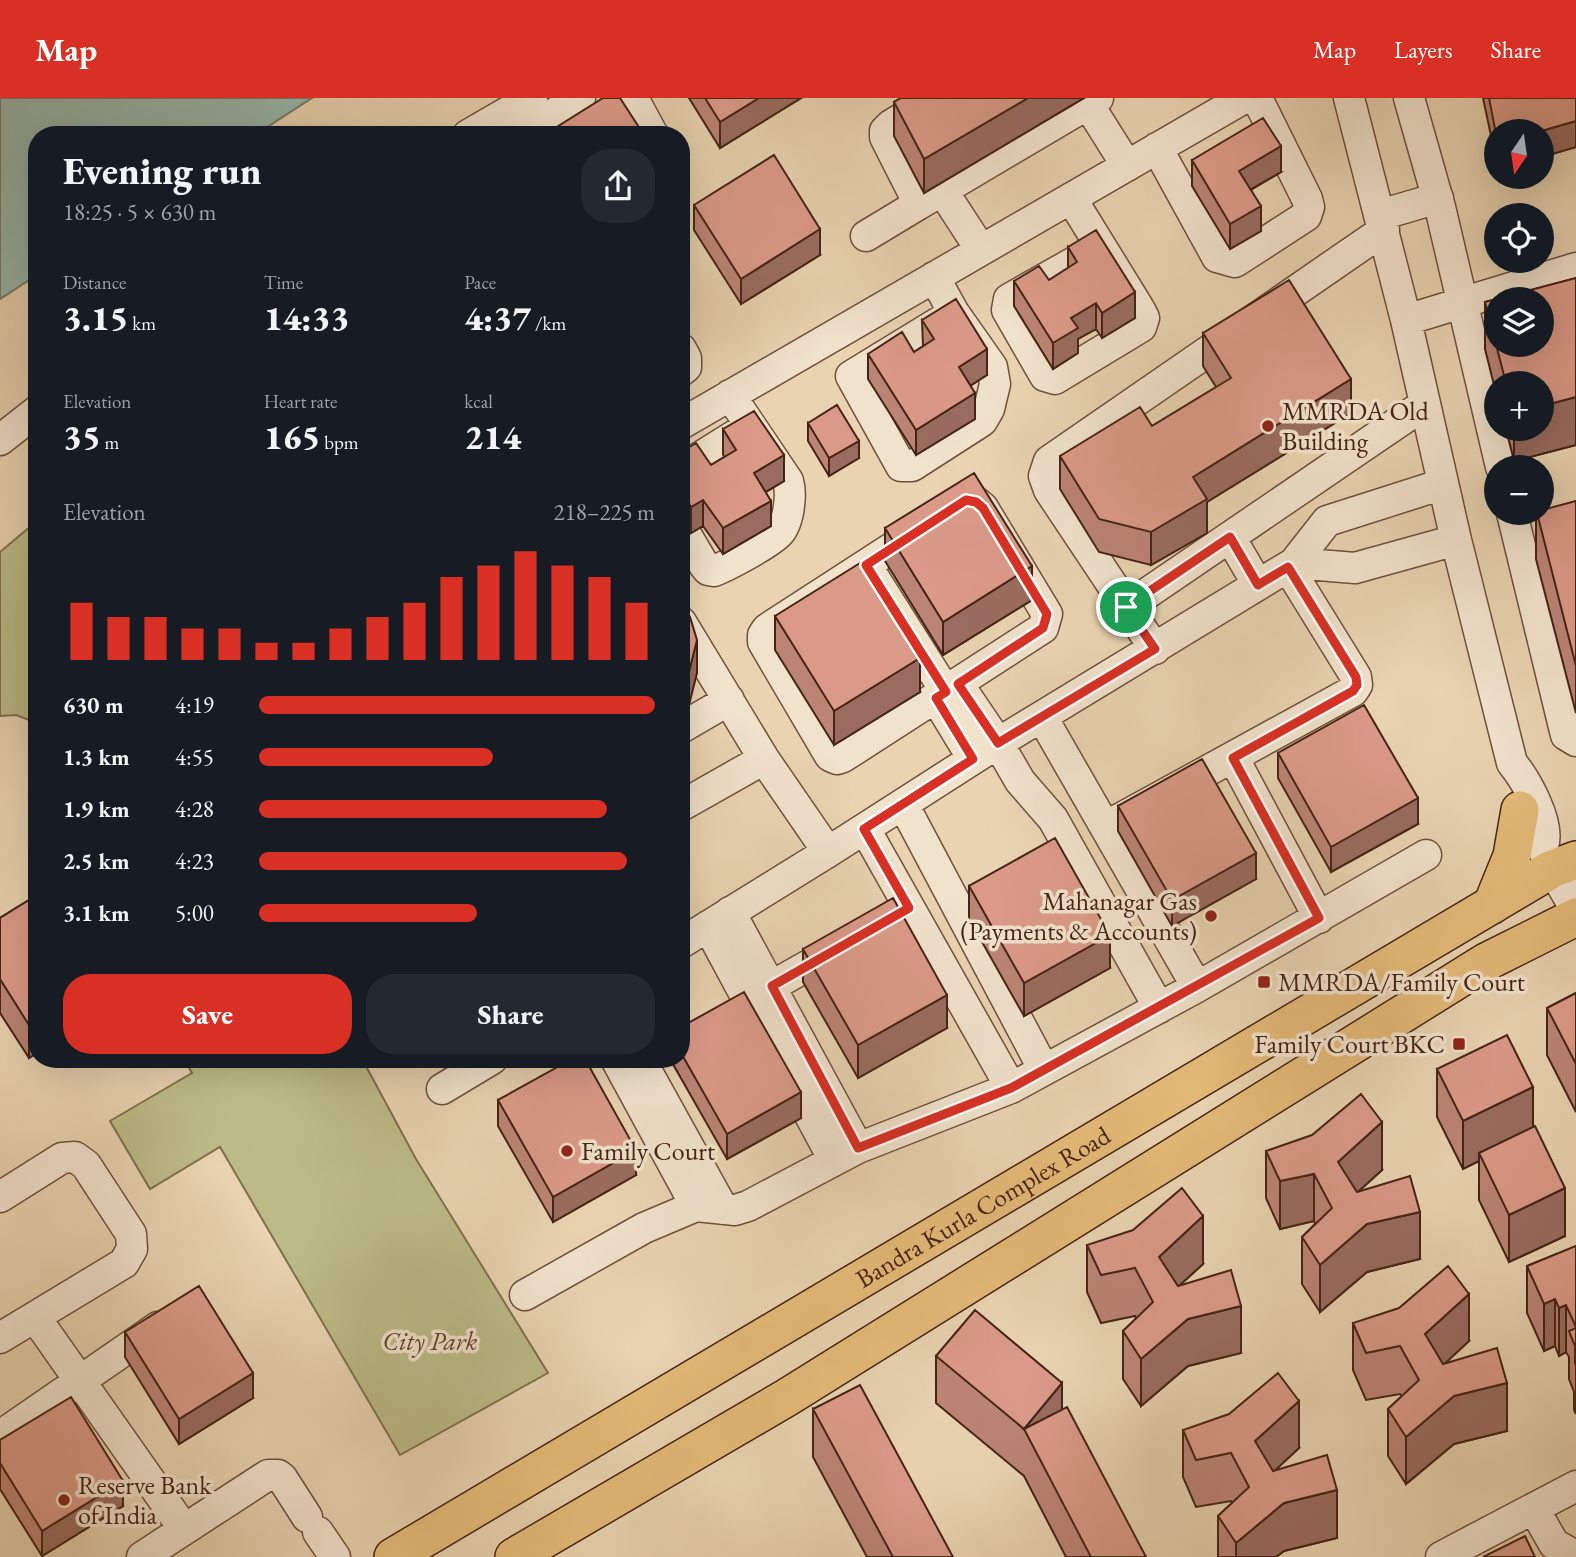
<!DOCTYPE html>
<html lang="en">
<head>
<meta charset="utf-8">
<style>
	body { margin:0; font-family:"EB Garamond",serif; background:#242831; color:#f1f3f6; height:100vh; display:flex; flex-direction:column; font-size:26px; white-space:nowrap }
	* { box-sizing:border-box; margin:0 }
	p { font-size:23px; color:#9ea1a6 }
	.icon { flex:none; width:38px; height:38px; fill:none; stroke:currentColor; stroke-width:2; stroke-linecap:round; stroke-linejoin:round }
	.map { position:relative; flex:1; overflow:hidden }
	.details { position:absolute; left:28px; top:28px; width:662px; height:942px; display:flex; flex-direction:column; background:#171b24; border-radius:28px; box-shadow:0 7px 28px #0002 }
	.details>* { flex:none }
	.needle { width:46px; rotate:193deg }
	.controls { position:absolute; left:1484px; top:21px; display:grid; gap:14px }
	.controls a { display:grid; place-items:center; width:70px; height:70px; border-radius:50%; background:#171b24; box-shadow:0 7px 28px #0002; font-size:35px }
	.pin { position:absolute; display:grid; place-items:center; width:60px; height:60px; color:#fff; margin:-30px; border:4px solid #fff; border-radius:50%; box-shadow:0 2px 7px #0007 }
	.round { display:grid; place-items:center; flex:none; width:74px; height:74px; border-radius:28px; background:#242831 }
	.summary { display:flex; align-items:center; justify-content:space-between; height:119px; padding:0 35px }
	h1 { font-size:38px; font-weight:800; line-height:52px }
	.metrics { display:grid; grid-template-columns:repeat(3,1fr); gap:10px; height:119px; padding:7px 35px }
	.metrics div { display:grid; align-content:center }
	.metrics b { font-size:35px; font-weight:800 }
	.metrics small { font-size:19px; font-weight:400 }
	.metrics p { font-size:19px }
	.chart { height:196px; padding:14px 35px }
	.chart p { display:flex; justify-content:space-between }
	.chart svg { width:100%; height:126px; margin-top:7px; stroke:#d93025; stroke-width:6 }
	.button { display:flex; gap:14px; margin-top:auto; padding:14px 35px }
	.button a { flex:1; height:80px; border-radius:28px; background:#d93025; color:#fff; font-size:28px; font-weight:800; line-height:80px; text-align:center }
	.button a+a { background:#242831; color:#f1f3f6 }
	ul { padding:0 35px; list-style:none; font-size:23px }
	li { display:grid; grid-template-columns:112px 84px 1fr; align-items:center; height:52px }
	li i { height:18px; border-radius:9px; background:#d93025 }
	header { display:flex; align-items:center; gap:42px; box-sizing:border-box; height:98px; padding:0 35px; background:#d93025; color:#fff }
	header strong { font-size:33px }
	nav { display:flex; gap:38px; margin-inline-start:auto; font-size:24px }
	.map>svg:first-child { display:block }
</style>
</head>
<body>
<header>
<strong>Map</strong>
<nav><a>Map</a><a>Layers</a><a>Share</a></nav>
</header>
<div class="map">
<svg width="1576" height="1459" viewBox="0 0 1576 1459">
	<rect width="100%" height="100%" fill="#e9d3b1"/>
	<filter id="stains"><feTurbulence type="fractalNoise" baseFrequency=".00286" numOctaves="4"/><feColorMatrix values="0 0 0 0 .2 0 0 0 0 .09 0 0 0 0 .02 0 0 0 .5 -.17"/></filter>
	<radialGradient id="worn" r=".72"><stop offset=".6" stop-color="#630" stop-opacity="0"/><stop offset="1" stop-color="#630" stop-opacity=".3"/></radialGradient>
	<path fill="#bcbb88" stroke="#81704e" stroke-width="2" d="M37,423V625L16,617L0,618V454Z
		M184,961H381L367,970L416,1061L548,1275L400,1357L220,1049L150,1091L110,1023L192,975Z"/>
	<path fill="#97b7ad" stroke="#777c70" stroke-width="2" d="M0,0H312L255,37H37V177L0,201Z"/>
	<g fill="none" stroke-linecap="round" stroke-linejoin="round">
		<g stroke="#6f503c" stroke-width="33">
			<path id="minor" d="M633,0L653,37
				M936,0L891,27L885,33V39L919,106L1098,0
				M1349,0L1406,222L1456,442L1512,665C1526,682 1551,726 1543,748
				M1409,0L1440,109L1501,369
				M1088,6L1127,68
				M468,37L532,0
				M518,37L580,0
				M1157,50L1217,159L1235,164L1306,118L1309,109L1307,101L1257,0
				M942,92L981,152
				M1071,100L1140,212L1144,220L1141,229L1055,281L1045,278L1007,212L1009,201L1101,149
				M1380,117L1438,100
				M866,138L919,106
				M934,179L954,215L992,269L995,286L989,311L982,323L912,368H901L851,278L954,215
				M1406,222L1576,170
				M681,251L686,260V269L681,273
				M681,326L1244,0
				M0,342L37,313
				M681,371L750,328
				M966,402L976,404L983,410L1047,516L1043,530L843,659L837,661L830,658L763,544V537L767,531Z
				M1512,415L1564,629L1566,637L1576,643
				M681,428L704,467L708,472L714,473C729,467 766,447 778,436C789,426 792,396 788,383L730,297
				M1230,439L1258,487
				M1294,465L1355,470L1456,442
				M866,467L946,594
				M1127,509L1425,306
				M681,524L764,661
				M1155,551L1049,392L1044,378L1049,363L1384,132
				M958,586L998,645L1020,683L1053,721L1159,910
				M936,600L973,661
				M1042,619L1197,889
				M681,630L729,602
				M1233,659L1319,820
				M903,706L1044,972
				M681,708L764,661L828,754
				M1105,729L1353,593L1357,587L1356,579L1288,469
				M865,731L1011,990
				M1543,751L1548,763L1576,812
				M730,814L858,1050
				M708,828L834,1062
				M681,845L828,754L998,645L1294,465L1327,423L1443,386
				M772,888L839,850
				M616,961L696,1108
				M640,961L723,1111
				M442,991L492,961
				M0,1099L62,1060L75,1059L86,1067L131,1136L132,1151L124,1165L0,1240
				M525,1197L644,1130L696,1108L735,1112L748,1108L858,1050L1011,990L1197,889L1426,757
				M35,1219L184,1431
				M0,1338L158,1229
				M1534,1411L1554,1446L1576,1458
				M318,1434L335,1459
				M142,1459L268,1377H278L282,1380L307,1419
				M1441,1459L1576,1388"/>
		</g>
		<g stroke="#462415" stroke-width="40">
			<g id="major">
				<path d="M1492,807L1512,758L1520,712"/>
				<path id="s1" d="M393,1459L1552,771L1576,762"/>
				<path d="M514,1459L786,1300L1486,864L1576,819"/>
			</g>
		</g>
		<use href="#minor" stroke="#f1e2cc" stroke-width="30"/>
		<use href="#major" stroke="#e4ba78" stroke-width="37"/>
	</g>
	<path fill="#bc8475" stroke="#462415" stroke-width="2" d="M689,0H801L720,50Z
		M901,0H1084L924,95L894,38V4Z
		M1483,0H1576V49L1542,59V33H1496V61Z
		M1192,62L1281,74L1251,92L1261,133L1230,151L1192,88Z
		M694,107L820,157L741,206L694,132Z
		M1068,149L1135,220L1102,240L1096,231L1078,241V255L1053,271L1014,208V183L1049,182L1068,170Z
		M1576,180V347L1514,363L1506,331H1542V285H1496V295L1485,251V204Z
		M922,222L987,277L970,288L975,321L916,357L868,281V256L914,254L923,248Z
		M1203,235L1351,315L1207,404V435L1151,467L1099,454L1060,391V358L1152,328L1216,289L1203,268Z
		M808,325L859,360L829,378L808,343Z
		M723,331L784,383L766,394L771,428L723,456L703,428L691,435L681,419V354L711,367L724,359L723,356Z
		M1576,403V615L1536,461V415Z
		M885,430L1032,502L943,557L885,463Z
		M775,518L920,594L834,647L775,552Z
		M1278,655L1418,726L1331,774L1278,680Z
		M1118,708L1256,781L1172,828L1118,733Z
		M969,788L1110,870L1024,918L969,821Z
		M37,797V955L29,960L0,915V820Z
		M803,851L947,930L858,980L803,884Z
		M1576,895V1014L1547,957V910Z
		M681,929L801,1020L727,1061L670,961H681Z
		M1437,971L1533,1029L1565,1138L1509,1164L1479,1102V1063L1463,1071L1437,1019Z
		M498,1002L636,1077L553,1124L498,1028Z
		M1266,1053L1382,1072L1359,1093L1420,1161L1367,1174L1320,1214L1302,1186V1139L1315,1126L1314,1123L1280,1131L1266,1100Z
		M1087,1147L1203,1166L1179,1188L1241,1255L1188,1268L1141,1308L1123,1281V1233L1136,1221L1135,1218L1101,1225L1087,1194Z
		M1576,1148V1316L1574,1312V1294L1569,1281V1259L1566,1254L1559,1258L1555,1248L1544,1253L1527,1215V1168Z
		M1353,1225L1469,1243L1445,1265L1507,1333L1454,1346L1406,1386L1388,1358V1311L1402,1298L1400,1296L1366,1302L1353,1272Z
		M125,1234L253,1300L179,1346L125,1259Z
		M936,1258L1062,1311L1146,1459H1066L1024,1378L936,1305Z
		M813,1311L953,1459H867L813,1359Z
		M1183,1332L1299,1350L1275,1372L1337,1440L1284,1453L1276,1459H1218V1418L1232,1405L1231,1403L1196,1409L1183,1379Z
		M0,1342L123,1408L42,1458L0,1391Z"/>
	<path fill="#996c5f" stroke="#462415" stroke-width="2" d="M759,0H801L720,50V24Z
		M1028,0H1084L924,95V61Z
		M1576,23V49L1542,59V33Z
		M1281,48V74L1239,98V73Z
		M1261,108V133L1230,151V126Z
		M820,131V157L741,206V181Z
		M1135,194V220L1102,240V215Z
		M1096,205V231L1078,241V255L1053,271V245L1071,220Z
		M987,251V277L959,295V269Z
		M1351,281V315L1207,404V435L1151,467V434L1193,379Z
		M975,295V321L916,357V332Z
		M1576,299V347L1514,363V331H1542V308Z
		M859,343V360L829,378V360Z
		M784,357V383L754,401V375Z
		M703,402V428L691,435V409Z
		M771,403V428L723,456V430Z
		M1032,468V502L943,557V524Z
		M697,542V575L689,607L681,611V578Z
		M920,560V594L834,647V613Z
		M1418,700V726L1331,774V749Z
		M1256,755V781L1172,828V802Z
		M1110,837V870L1024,918V885Z
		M947,897V930L858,980V947Z
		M37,922V955L29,960V927Z
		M1533,989V1037L1479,1055V1063L1463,1071V1023Z
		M801,994V1020L727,1061V1036Z
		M1382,1024V1072L1338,1112V1064Z
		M636,1052V1077L553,1124V1099Z
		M1314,1076V1123L1280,1131V1083Z
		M1565,1090V1138L1509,1164V1117Z
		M1420,1114V1161L1367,1174L1320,1214V1167L1367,1126Z
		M1203,1118V1166L1159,1206V1159Z
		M1469,1196V1243L1425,1284V1236Z
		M1555,1201V1248L1544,1253V1206Z
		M1566,1207V1254L1559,1258V1210Z
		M1241,1208V1255L1188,1268L1141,1308V1261L1188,1221Z
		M1576,1247V1268L1575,1265V1248Z
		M253,1275V1300L179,1346V1321Z
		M1062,1285V1332L1024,1331Z
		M1507,1285V1333L1454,1346L1406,1386V1339L1454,1298Z
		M1299,1303V1350L1255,1391V1343Z
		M123,1383V1408L42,1458V1433Z
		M1337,1392V1440L1284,1453L1276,1459H1236V1445L1284,1405Z"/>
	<path fill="#db9a88" stroke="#462415" stroke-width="2" fill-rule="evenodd" d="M603,0H620L644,37H544Z
		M705,0H759L720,24Z
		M901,0H1028L924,61L894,4Z
		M1489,0H1576V23L1541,33H1496V36Z
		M1263,20L1281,48L1239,73L1261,108L1230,126L1192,62Z
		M774,57L820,131L741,181L694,107Z
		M1096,132L1135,194L1102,215L1096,205L1071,220L1078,230L1053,245L1014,183L1039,168L1049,182L1077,164L1068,149Z
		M1576,180V299L1542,308V285H1506L1485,204ZM1496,201H1542V247H1496Z
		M1289,182L1351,281L1193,379L1207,401L1151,434L1099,421L1060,358L1140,309L1152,328L1231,280L1203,235Z
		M956,201L987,251L959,269L975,295L916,332L868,256L902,234L914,254L934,241L922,222Z
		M837,307L859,343L829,360L808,325Z
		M754,313L784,357L754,375L771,403L723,430L703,402L691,409L681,393V354L696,345L711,367L736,352L723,331Z
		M974,375L1032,468L943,524L885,430Z
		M1576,403V568L1537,415H1542V412Z
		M860,465L920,560L834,613L775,518Z
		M681,504L690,519L697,542L689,574L681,578Z
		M1364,607L1418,700L1331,749L1278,655Z
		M1202,661L1256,755L1172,802L1118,708Z
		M1055,740L1110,837L1024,885L969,788Z
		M37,797V922L29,927L0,881V820Z
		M893,800L947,897L858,947L803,851Z
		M744,894L801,994L727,1036L681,955V929Z
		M1576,895V966L1547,910Z
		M1507,937L1533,989L1463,1023L1437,971Z
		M572,961H585L636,1052L553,1099L498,1002Z
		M1361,996L1382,1024L1338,1064L1357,1094L1410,1078L1420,1114L1367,1126L1320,1167L1302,1139L1332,1110L1314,1076L1280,1083L1266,1053L1312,1037Z
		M1535,1028L1565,1090L1509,1117L1479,1055Z
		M1182,1090L1203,1118L1159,1159L1178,1188L1231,1172L1241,1208L1188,1221L1141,1261L1123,1233L1153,1204L1135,1170L1101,1177L1087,1147L1133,1132Z
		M1576,1148V1229L1566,1207L1559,1210L1555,1201L1544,1206L1527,1168Z
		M1448,1168L1469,1196L1425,1236L1443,1266L1497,1250L1507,1285L1454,1298L1406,1339L1388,1311L1419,1282L1400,1248L1366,1255L1353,1225L1399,1210Z
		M199,1188L253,1275L179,1321L125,1234Z
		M975,1212L1062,1285L1024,1331L936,1258Z
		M1576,1230V1247L1575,1248L1569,1233Z
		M1278,1275L1299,1303L1255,1343L1273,1373L1327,1357L1337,1392L1284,1405L1236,1445L1218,1418L1249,1389L1231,1355L1196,1362L1183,1332L1229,1316Z
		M860,1287L953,1459H893L813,1311Z
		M71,1299L123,1383L42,1433L0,1365V1342Z
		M1067,1309L1146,1459H1091L1024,1331Z
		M1525,1438L1535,1459H1483Z"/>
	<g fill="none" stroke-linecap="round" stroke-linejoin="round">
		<g stroke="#fff" stroke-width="14">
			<path id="route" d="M966,402L976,404L983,410L1047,516L1043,530L958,586L998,645L1155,551L1126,509L1230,439L1258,487L1288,469L1356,579L1357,587L1353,593L1233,660L1319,820L1011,990L858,1050L772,888L909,810L864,731L973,661L936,600L946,594L866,467Z"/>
		</g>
		<use href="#route" stroke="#d93025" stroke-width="9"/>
	</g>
	<g fill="#8f2418" stroke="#f1e2cc" stroke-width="2.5">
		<circle cx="1268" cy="328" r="7"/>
		<circle cx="1211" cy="818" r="7"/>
		<rect x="1257" y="877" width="14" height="14" rx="3.5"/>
		<rect x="1452" y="939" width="14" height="14" rx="3.5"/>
		<circle cx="567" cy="1053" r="7"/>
		<circle cx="64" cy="1402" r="7"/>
	</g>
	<g text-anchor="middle" stroke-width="7" stroke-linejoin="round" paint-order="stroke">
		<g font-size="26" fill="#462415" stroke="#f1e2cc" text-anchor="start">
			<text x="1282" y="322">MMRDA Old<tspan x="1282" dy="30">Building</tspan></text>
			<text x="1197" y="812" text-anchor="end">Mahanagar Gas<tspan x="1197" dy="30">(Payments &amp; Accounts)</tspan></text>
			<text x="1278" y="893">MMRDA/Family Court</text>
			<text x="1445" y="955" text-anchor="end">Family Court BKC</text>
			<text x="581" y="1062">Family Court</text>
			<text x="78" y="1396">Reserve Bank<tspan x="78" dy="30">of India</tspan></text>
		</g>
		<g font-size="26" fill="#462415" stroke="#f1e2cc">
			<text dy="9" stroke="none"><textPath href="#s1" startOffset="686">Bandra Kurla Complex Road</textPath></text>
		</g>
		<g font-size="26" font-style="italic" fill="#5e422c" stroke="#f1e2cc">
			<text x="430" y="1252">City Park</text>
		</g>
	</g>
	<rect width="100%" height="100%" filter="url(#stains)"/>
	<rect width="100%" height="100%" fill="url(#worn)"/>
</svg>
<div class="controls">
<a><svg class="needle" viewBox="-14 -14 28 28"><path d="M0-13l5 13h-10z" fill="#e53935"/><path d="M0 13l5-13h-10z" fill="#9ea1a6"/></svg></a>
<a><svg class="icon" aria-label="locate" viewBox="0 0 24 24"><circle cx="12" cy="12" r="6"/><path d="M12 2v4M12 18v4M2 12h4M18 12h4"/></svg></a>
<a><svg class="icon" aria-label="layers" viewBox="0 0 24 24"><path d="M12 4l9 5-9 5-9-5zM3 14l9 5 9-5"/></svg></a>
<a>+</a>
<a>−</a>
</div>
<div class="pin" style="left:1126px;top:509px;background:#1e9e55"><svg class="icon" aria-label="arrive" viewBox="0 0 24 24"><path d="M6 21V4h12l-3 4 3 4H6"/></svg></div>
<section class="details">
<div class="summary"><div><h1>Evening run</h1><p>18:25 · 5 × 630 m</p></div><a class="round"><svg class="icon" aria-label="share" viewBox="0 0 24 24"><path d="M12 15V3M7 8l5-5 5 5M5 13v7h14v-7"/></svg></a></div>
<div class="metrics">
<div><p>Distance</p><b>3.15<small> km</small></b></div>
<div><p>Time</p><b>14:33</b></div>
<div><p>Pace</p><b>4:37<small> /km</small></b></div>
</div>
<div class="metrics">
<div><p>Elevation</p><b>35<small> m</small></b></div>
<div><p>Heart rate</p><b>165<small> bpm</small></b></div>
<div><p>kcal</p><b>214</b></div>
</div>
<div class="chart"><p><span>Elevation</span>218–225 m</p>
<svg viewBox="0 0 160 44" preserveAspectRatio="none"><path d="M5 44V24M15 44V29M25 44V29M35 44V33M45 44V33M55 44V38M65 44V38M75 44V33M85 44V29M95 44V24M105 44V15M115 44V11M125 44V6M135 44V11M145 44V15M155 44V24"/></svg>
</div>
<ul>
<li><b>630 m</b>4:19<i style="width:100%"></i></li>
<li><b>1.3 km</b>4:55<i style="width:59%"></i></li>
<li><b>1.9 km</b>4:28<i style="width:88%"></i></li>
<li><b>2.5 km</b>4:23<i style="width:93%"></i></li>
<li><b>3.1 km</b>5:00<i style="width:55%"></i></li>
</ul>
<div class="button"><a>Save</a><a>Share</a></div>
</section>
</div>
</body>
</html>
